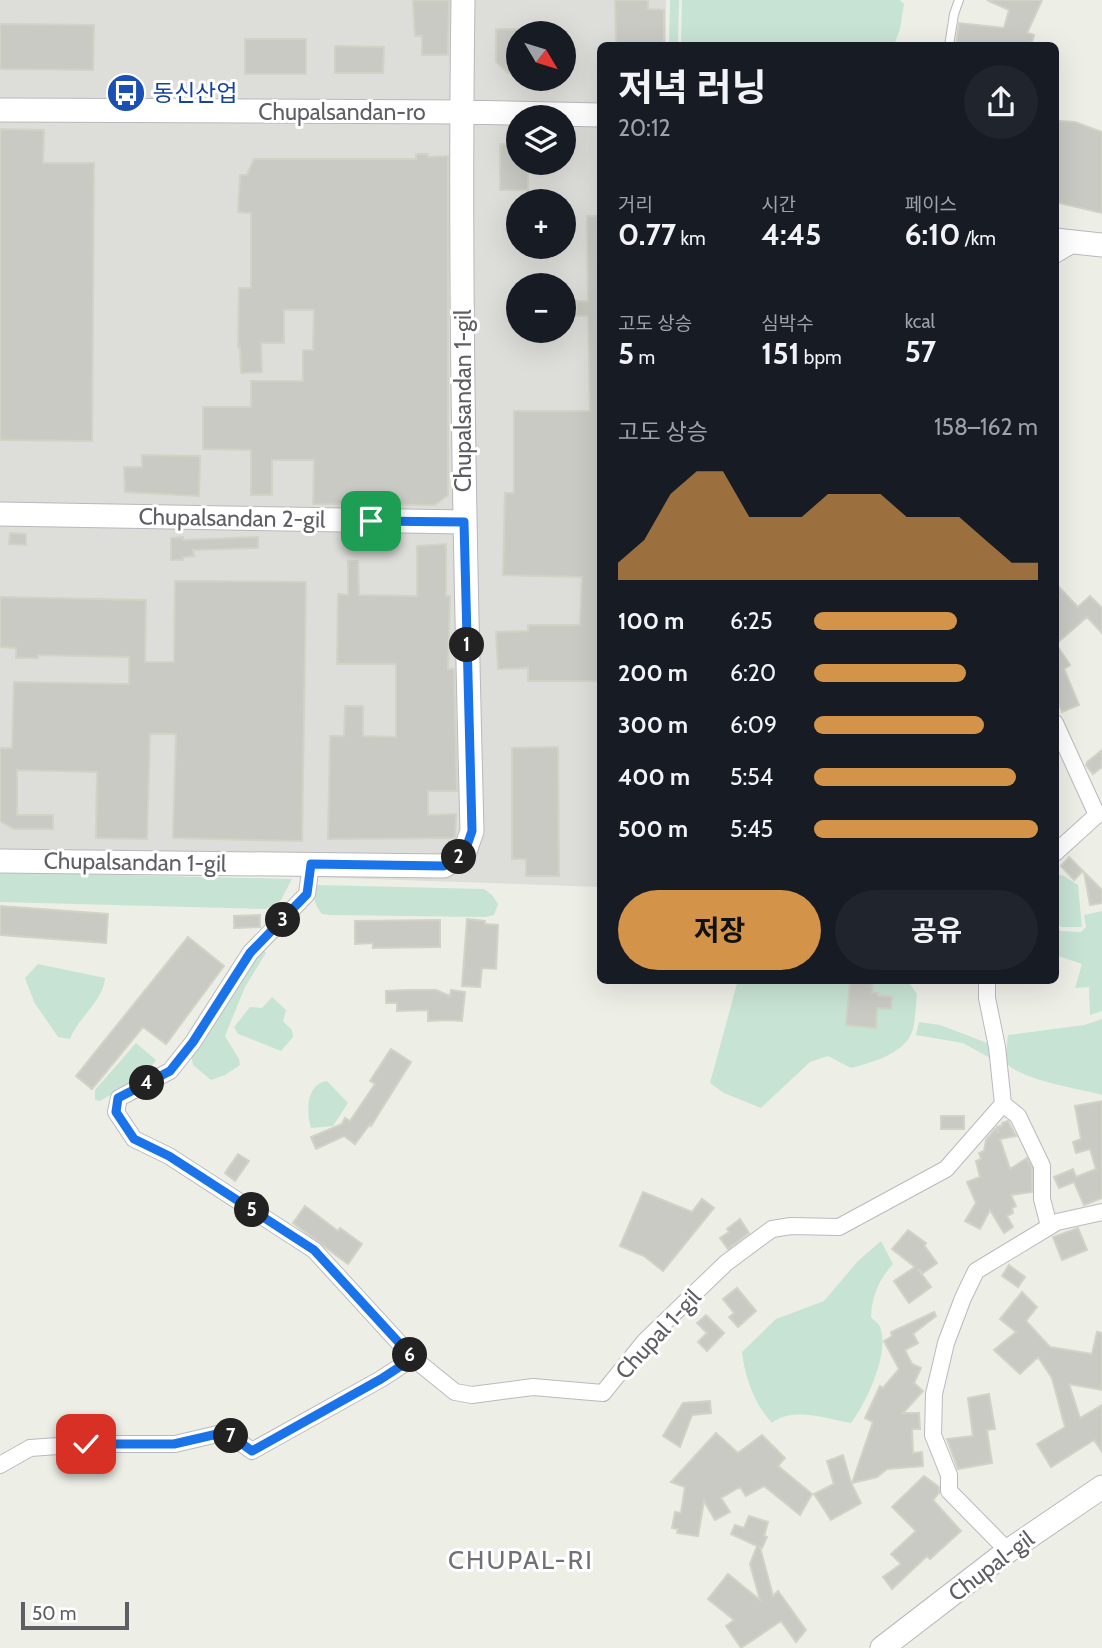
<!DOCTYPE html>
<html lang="ko">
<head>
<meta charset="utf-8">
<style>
	body { margin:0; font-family:Cabin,"Noto Sans KR",sans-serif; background:#20242c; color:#f1f3f6; height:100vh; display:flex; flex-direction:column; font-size:26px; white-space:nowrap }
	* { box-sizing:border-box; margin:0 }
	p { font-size:23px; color:#9ea1a6 }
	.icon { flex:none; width:38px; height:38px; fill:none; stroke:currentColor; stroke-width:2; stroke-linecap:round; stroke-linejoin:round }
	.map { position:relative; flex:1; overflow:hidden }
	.panel { position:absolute; left:597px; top:42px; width:462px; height:942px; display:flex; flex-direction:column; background:#171b24; border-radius:10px; box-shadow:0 7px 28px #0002 }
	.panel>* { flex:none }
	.needle { width:46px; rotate:128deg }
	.fabs { position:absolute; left:506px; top:21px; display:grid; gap:14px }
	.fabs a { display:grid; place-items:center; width:70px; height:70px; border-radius:50%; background:#171b24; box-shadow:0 7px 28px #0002; font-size:35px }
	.scale { position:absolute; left:21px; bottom:18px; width:108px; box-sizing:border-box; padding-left:7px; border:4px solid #5f5e65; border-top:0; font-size:19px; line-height:24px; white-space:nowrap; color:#5f5e65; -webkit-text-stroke:5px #fff; paint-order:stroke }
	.pin { position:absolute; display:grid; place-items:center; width:60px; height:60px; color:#fff; margin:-30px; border-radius:14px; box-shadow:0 4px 10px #0006 }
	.km { position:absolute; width:35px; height:35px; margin:-18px; border-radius:50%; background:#222; color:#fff; font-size:19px; line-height:35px; text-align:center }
	.round { display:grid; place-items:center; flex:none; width:74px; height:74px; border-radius:37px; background:#20242c }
	.overview { display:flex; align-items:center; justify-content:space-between; height:119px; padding:0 21px }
	h1 { font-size:38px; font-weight:700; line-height:52px }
	.stats { display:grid; grid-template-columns:repeat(3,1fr); gap:10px; height:119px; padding:7px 21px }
	.stats div { display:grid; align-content:center }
	.stats b { font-size:30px; font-weight:700 }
	.stats small { font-size:19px; font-weight:400 }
	.stats p { font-size:19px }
	.chart { height:196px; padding:14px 21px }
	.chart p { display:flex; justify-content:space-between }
	.chart svg { width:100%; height:126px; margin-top:7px; fill:#d39449; opacity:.7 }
	.action { display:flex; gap:14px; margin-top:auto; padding:14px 21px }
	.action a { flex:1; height:80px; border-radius:42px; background:#d39449; color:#111; font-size:28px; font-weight:700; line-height:80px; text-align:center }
	.action a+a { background:#20242c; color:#f1f3f6 }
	ul { padding:0 21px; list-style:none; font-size:23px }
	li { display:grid; grid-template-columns:112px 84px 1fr; align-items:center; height:52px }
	li i { height:18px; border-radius:9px; background:#d39449 }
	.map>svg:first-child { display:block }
</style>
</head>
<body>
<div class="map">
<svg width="1102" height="1648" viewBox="0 0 1102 1648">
	<rect width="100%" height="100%" fill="#edefe7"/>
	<path fill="#ddded9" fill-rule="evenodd" d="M0,0H666V45L600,46V887L0,866ZM518,33H564V79H518ZM518,117H564V163H518ZM518,201H564V247H518ZM518,285H564V331H518Z"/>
	<path fill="#c7e3d4" d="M670,0H679L678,45H669Z
		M682,0H900L904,4L900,29L894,45L681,46Z
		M0,872L292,879L281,900L266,909L0,902Z
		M1055,874L1064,876L1078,885L1082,927H1061L1055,923Z
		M317,885L484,889L492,895L498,904L494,915L486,917L330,915L322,914C314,904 313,898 317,885Z
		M1102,911V1011L1090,1015L1089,987L1075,988L1082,964L1055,955V928L1061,931L1081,932L1086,927L1084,915Z
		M263,949L266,953L245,987L225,1036L239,1059L240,1065L225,1075L211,1080L193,1065L191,1055L243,973Z
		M38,964L105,978C103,1002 78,1017 70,1039L58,1037L34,1002L25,978Z
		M738,980H907L917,994C916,1004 915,1024 912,1032C904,1054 870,1063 851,1068L828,1056L810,1062L761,1108L724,1093L710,1083Z
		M272,997L286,1010L283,1021L292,1030L293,1037L281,1051L238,1034L234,1027L250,1007L262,1008Z
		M1102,1019V1095C1077,1088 1022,1081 1005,1062L1008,1035L1084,1025Z
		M919,1022L940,1025L990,1044V1058L963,1043L916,1035Z
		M136,1043L156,1060C144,1079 119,1090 100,1101L95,1100V1090Z
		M327,1081L348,1103L333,1126L311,1128C306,1112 306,1084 327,1081Z
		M881,1241L893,1264C879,1279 872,1296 871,1317C873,1320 877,1322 879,1325C892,1349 866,1404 851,1423C828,1419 792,1406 772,1423C754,1404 745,1377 742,1352L776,1319L824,1301L858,1261Z"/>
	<path fill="#c9cac4" stroke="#d1d3c6" stroke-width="2" d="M413,0H449L448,55H422V36H415Z
		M615,0H648V9L664,10V46H616Z
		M987,0H1042L1027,33L1034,35L1031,46H956L959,23L1004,28L1009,10Z
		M0,24L94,25L93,70L0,69Z
		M496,29H518V74L508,73L496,62Z
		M245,39H306V74H245Z
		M335,46L384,47L383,73H335Z
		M1058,121L1075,122L1102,132V213L1055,202V130Z
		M0,129L44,130L43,163H94L92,441L0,440Z
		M518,143V163H528V190H500V144Z
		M416,154H428V157L448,156V495L435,505L313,504L314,460H272V495H251V450L203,449V407H251V381H303V350H313L314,310H284V343H261L262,372L241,373L240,347H238L239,288H251V213L238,212L240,175H247L254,159H416Z
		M587,216H600V681H528V668L498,669L496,632L528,631V625H580L582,577L503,575L505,493H514V411H590L588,316H576V301H588Z
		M142,455L200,456L199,496L125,492L124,467H142Z
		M10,533L26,534V545L9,544Z
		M183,537V540L258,537V548L193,550L194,556L183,557V560H171V538Z
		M446,544V596H450L448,669H454L457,791H428V815L456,814L455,838L328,839L330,736H344L345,706H363V736L396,737V664H337L338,594L348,595V561H358L359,595L417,596V546Z
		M175,581L306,582L302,841L173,838L176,734H150L147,839L96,838L97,772L17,770V815H53V829H14L0,821V748H12L14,682L129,684V657L38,655V658H16V648L0,647V597L146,600L145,662H174Z
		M1055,583L1078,607L1090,596L1102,608V633L1087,617L1056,644L1070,665L1064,669L1079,705L1062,712L1055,694Z
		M558,747L559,876H526V859H512V748Z
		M1102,750V767L1093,774L1086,765L1087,762Z
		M1069,857L1083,871L1074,880L1061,866Z
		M1084,872L1102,890V903L1090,905Z
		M0,906L108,914L106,943L0,935Z
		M260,915V927L234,928V916Z
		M467,919L485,921V924L498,925L496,969L482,968L480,987L462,986Z
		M440,920V947L373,948V943L355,944V921Z
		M188,937L224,966L166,1044L143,1027L92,1089L76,1076Z
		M850,980L873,981L872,993H878V996L892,997L891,1009L877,1008L876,1028L846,1025Z
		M406,990H436L450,996L451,990L465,992L462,1021L450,1020L428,1021V1010L397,1011V1003H386V991Z
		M391,1049L411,1062L371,1126L370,1124L355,1144L344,1136L316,1149L311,1137L342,1124L345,1118L350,1121L375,1084L370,1081Z
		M1102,1101V1198L1084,1205L1074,1182L1059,1188L1054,1177L1073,1169L1076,1177L1096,1169L1090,1149L1076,1153L1073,1142L1081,1139L1075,1106Z
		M941,1116H964V1129H941Z
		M1008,1121L1016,1136L1000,1139L1010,1169L1027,1158L1032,1168V1192L1011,1195L1016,1206L1012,1208L1013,1213L1007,1216L1013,1227L1004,1233L990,1210L980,1229L965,1221L976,1203L967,1182L980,1177L976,1161L981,1159L979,1153L984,1151L986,1140L995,1129H997L998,1133L997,1127L1003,1125L1002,1123Z
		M238,1154L249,1161L235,1181L225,1173Z
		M643,1192L692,1212L702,1199L714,1208L663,1271L644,1256L620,1246Z
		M305,1206L338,1231L340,1228L362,1244L348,1264L293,1223Z
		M740,1219L749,1233L728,1249L720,1238L729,1232L727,1229Z
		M1078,1228L1087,1250L1062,1260L1053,1237Z
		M908,1230L926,1243L924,1245L937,1263L923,1273L918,1269L931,1287L909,1303L894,1281L915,1267L892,1249Z
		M1009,1265L1025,1277L1018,1287L1002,1276Z
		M737,1288L756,1311L738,1327L729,1317L734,1313L723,1299Z
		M1022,1292L1037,1307L1026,1321L1050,1347L1092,1354L1097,1332L1102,1333V1390L1069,1384L1080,1418L1102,1405V1452L1094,1440L1051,1467L1037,1444L1065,1427L1052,1378L1038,1357L1020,1374L994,1350L1016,1332L1000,1319Z
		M934,1312L936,1316L913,1334L918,1343L905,1350L912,1364L921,1368L914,1383L923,1391L903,1413H919L920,1429H912L913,1453L922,1452L923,1466L887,1469L877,1477L852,1483L873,1422L865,1418L880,1386L883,1388L899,1369L884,1341L892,1336L891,1332Z
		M706,1315L724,1333L707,1351L698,1342L707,1333L697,1323Z
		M989,1394L995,1429L987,1430L992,1463L958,1469L947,1439L973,1436L968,1398Z
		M710,1401L711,1413L692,1415L680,1447L663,1436L683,1403Z
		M716,1433L738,1453L762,1435L785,1458L778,1466L812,1494L800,1515L764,1486L746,1496L740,1487L721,1498L730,1512L715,1520L704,1501L698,1536L677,1533L678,1529L672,1528L675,1512L681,1513L685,1487L671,1482Z
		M843,1455L851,1483L861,1503L831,1520L814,1494L834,1484L827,1461Z
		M924,1476L939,1487V1493L933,1500L961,1531L930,1559L927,1556L892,1589L883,1577L901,1564L891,1554L916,1531L892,1507Z
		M749,1516L768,1522L764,1536L767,1537L762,1548L760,1547L773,1596L778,1591L806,1630L796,1642L781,1621L741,1648L726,1626L734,1620L708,1599L728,1574L760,1600L750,1564L757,1546L731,1534L735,1525L744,1528Z"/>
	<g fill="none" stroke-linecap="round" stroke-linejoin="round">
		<g stroke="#bab9bf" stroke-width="10">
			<path id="lane" d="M949,46L954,14L959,0"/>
		</g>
		<g stroke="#bab9bf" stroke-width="18">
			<path id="street" d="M1055,255L1077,242
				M1055,723L1097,815L1055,853
				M311,864L307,894L250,953L193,1042L170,1071L119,1098L116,1112L134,1139L169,1156L314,1250L413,1358L455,1392L472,1395L533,1387L603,1393L645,1341L726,1263L772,1229L791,1226L839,1227L946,1169L1003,1104L1018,1116L1042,1166V1199L1049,1226
				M987,980V998L997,1047L1003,1104
				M0,1465L30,1448L86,1444H175L226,1432L252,1451L381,1379L413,1358
				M1008,1551L949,1491V1475L933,1435L934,1394L946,1343L963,1298L976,1271L1057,1222L1102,1212"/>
		</g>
		<g stroke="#b9b8be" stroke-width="25">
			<path id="secondary" d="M0,110L461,112L600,115
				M1055,240L1102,245
				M0,514L464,522
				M0,861L444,866L464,854L472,831C465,554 459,277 463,0
				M882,1648L1008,1551L1102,1487"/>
		</g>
		<use href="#lane" stroke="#fff" stroke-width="8"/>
		<use href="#street" stroke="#fff" stroke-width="16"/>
		<use href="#secondary" stroke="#fff" stroke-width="23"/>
	</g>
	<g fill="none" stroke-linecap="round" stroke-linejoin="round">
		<g stroke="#fff" stroke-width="14">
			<path id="route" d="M86,1444H174L226,1432L252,1451L381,1379L413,1358L314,1250L169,1156L134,1139L116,1112L118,1098L170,1071L193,1042L250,953L307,894L311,864L444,866L464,854L472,831L464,522L371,521"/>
		</g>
		<use href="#route" stroke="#1a73e8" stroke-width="9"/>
	</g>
	<defs>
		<g id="bus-disc" transform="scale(2.0125)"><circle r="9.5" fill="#1a4fb4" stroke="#fff"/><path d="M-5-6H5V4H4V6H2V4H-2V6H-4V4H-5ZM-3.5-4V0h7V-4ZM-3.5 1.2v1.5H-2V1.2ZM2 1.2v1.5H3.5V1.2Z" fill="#fff"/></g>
	</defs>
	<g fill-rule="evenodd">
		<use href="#bus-disc" x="126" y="93"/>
	</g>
	<g text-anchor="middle" stroke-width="6" stroke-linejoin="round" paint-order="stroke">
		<g font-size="23" fill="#164399" stroke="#fff" text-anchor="start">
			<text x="153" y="101">동신산업</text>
		</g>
		<g font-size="23" fill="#5f5e65" stroke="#fff">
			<text x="342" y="120">Chupalsandan-ro</text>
			<text transform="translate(463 401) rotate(-90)" y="8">Chupalsandan 1-gil</text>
			<text transform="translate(232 518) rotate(1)" y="8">Chupalsandan 2-gil</text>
			<text transform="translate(135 862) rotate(1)" y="8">Chupalsandan 1-gil</text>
			<text transform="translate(658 1334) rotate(-47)" y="8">Chupal 1-gil</text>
			<text transform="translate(991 1566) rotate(-37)" y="8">Chupal-gil</text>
		</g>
		<g font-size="26" letter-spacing="2" fill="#707077" stroke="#fff">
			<text x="521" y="1569">CHUPAL-RI</text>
		</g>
	</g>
</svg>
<div class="fabs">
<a><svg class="needle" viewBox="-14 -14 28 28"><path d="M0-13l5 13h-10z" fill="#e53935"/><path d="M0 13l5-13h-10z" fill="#9ea1a6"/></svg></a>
<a><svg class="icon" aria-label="layers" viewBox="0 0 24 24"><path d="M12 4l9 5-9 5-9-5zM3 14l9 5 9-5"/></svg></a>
<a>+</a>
<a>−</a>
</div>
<div class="scale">50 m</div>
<div class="pin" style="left:371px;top:521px;background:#1e9e55"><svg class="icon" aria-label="arrive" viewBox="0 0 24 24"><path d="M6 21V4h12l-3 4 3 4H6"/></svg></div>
<div class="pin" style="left:86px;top:1444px;background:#d93025"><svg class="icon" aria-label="check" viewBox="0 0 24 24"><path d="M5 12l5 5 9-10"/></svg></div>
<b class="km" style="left:467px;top:645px">1</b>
<b class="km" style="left:459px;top:857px">2</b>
<b class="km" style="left:283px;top:920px">3</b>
<b class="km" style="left:147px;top:1083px">4</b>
<b class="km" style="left:252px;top:1210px">5</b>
<b class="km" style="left:410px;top:1355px">6</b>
<b class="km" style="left:231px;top:1436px">7</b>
<section class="panel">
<div class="overview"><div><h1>저녁 러닝</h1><p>20:12</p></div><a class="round"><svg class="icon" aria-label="share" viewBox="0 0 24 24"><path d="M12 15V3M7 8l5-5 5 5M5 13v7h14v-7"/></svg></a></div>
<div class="stats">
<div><p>거리</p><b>0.77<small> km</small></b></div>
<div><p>시간</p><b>4:45</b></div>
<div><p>페이스</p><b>6:10<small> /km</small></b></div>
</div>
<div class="stats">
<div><p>고도 상승</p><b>5<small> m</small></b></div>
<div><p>심박수</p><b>151<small> bpm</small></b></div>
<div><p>kcal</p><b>57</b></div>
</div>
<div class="chart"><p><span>고도 상승</span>158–162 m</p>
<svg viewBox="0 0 160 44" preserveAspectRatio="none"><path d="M0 44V38L10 30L20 14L30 6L40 6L50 22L60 22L70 22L80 14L90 14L100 14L110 22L120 22L130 22L140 30L150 38L160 38V44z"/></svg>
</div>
<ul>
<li><b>100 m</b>6:25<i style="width:64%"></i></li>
<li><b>200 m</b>6:20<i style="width:68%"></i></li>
<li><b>300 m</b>6:09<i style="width:76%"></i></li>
<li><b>400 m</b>5:54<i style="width:90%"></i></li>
<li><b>500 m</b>5:45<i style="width:100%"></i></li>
</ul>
<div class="action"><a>저장</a><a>공유</a></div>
</section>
</div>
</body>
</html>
